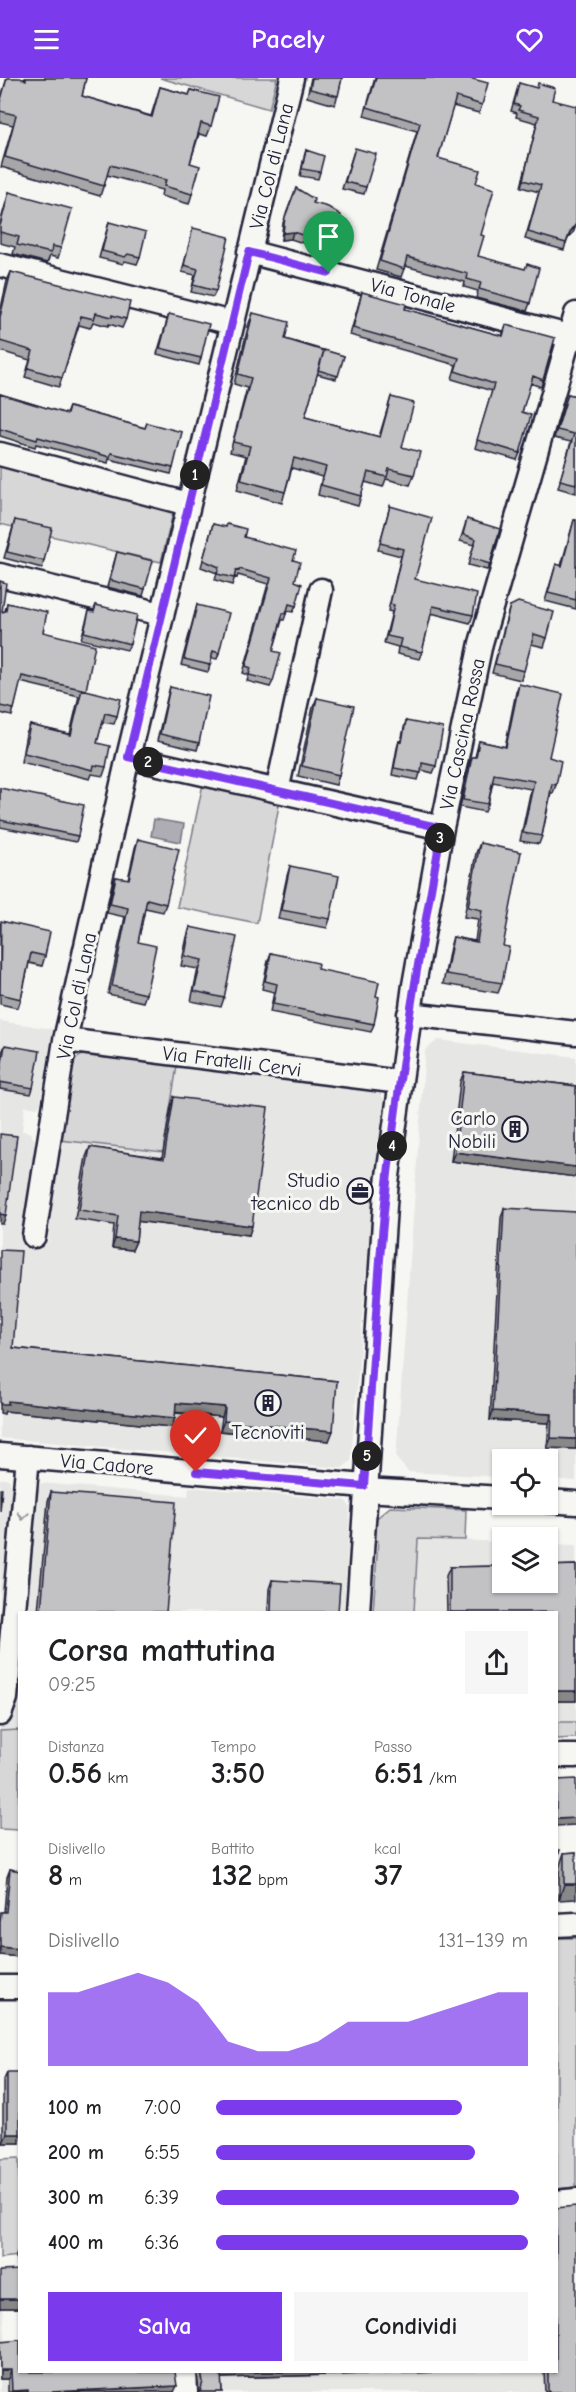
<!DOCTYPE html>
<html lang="it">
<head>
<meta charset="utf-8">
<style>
	body { margin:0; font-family:"Comic Neue",sans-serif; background:#f6f6f6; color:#202124; height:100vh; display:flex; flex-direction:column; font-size:22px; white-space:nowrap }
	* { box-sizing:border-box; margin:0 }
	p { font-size:20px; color:#757577 }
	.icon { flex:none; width:33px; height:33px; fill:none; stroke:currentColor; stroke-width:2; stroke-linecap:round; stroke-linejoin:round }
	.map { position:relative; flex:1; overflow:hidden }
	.details { position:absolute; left:18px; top:1533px; width:540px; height:762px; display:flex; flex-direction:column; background:#fff; border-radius:0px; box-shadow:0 2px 4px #0004 }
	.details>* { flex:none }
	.fabs { position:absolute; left:492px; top:1371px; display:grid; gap:12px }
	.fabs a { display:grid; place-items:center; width:66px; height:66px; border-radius:0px; background:#fff; box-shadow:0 2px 4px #0004; font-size:30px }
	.pin { position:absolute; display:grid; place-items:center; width:51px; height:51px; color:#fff; margin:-62px -26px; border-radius:50% 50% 50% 0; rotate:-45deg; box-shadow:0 0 6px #0007 }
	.pin .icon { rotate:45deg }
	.km { position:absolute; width:30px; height:30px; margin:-15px; border-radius:50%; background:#222; color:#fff; font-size:16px; line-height:30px; text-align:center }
	.round { display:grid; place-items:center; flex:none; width:63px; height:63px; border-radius:0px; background:#f6f6f6 }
	.head { display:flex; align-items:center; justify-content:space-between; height:102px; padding:0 30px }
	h1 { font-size:33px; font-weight:600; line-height:45px }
	.metrics { display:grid; grid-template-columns:repeat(3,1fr); gap:9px; height:102px; padding:6px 30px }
	.metrics div { display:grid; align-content:center }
	.metrics b { font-size:30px; font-weight:600 }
	.metrics small { font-size:16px; font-weight:400 }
	.metrics p { font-size:16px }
	.chart { height:168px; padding:12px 30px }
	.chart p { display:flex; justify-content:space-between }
	.chart svg { width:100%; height:108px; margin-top:6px; fill:#7c3aed; opacity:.7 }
	.primary-button { display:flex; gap:12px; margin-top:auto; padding:12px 30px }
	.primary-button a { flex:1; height:69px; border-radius:0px; background:#7c3aed; color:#fff; font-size:24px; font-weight:600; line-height:69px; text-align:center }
	.primary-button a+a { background:#f6f6f6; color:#202124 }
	ul { padding:0 30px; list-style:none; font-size:20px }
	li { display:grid; grid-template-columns:96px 72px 1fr; align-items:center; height:45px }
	li i { height:15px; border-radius:8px; background:#7c3aed }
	header { display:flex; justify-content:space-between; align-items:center; height:78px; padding:0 30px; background:#7c3aed; color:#fff; font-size:27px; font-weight:600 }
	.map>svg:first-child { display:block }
</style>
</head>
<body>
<header><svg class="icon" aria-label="menu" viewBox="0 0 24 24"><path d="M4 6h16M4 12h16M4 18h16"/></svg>Pacely<svg class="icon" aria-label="heart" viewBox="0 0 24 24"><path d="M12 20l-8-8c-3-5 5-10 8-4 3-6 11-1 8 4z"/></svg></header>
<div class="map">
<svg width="576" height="2314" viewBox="0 0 576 2314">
	<rect width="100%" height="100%" fill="#f6f6f2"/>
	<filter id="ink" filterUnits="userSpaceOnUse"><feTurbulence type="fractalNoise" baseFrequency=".0167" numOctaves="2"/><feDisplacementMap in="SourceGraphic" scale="12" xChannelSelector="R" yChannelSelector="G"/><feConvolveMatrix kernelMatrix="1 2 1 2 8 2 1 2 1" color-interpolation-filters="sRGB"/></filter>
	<g filter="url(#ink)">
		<path fill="#e6e6e4" d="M0,943L53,951L40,1027L37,1030L25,1028L22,1053L29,1054L35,1062L22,1163L48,1164L60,1062L163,1074L177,988L376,1011L384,1021L366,1196L351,1383L342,1390L0,1360Z
			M438,962L576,979V1403L548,1401V1382H502V1399L408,1394L396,1380L425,972Z
			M0,1401H9L14,1419L0,1583Z
			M41,1405L188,1418L189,1409L345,1422L350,1429L344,1534H24L34,1417Z
			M418,1460L502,1464V1504H548V1466L576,1467V1644H557L556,1534H414Z
			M19,1583V1652L0,1653V1649L8,1642L14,1632Z
			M0,2184L7,2287L8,2314H0Z
			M196,2294H556L576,2314H196Z"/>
		<path fill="#d7d7d7" stroke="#7c7c89" stroke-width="1.5" d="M160,0H277L269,31Z
			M0,380L174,431L161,484L0,446Z
			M203,706L280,722L257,845L177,829Z
			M82,977L177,988L163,1074L60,1062L72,983Z
			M390,1429L466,1432L465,1462L418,1461L414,1534H373L378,1463L372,1459V1444Z
			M557,1644H576V1660L557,1661Z
			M19,1652V1752L0,1751V1653Z
			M557,1860H576V2109L557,2111Z
			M19,2080L20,2178L0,2180V2081Z"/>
		<path fill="#adadb3" stroke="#757583" stroke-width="1.5" d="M154,741L184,746L181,764L151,758Z"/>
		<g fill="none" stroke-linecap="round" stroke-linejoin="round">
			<g stroke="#22223b" stroke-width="27">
				<path id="minor" d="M249,174L576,260
					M0,187L232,245
					M0,376L188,426
					M0,497L161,536
					M128,679L442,750
					M277,713L321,512
					M409,936L576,955
					M65,962L400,1004
					M34,1158L65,962L128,679L292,0
					M0,1377L365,1408
					M365,1412L502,1420
					M548,1423L576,1425
					M358,1534L386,1113L414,907L442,750L481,565L576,236
					M0,1636L6,1620L28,1379
					M556,1678H576
					M556,1847L576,1846
					M0,1909H20
					M556,2124L576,2122
					M185,2294L186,2314"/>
			</g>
			<use href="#minor" stroke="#f6f6f2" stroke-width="22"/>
		</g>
		<path fill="#a7a7a9" stroke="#22223b" stroke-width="1.5" d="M7,0L25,1V0H86L82,18L151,38L160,9L189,17L191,12L211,48L207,58L199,56L190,85L192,116L189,126L161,118L162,112L107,97L100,118L1,89L13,47L0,44V22Z
			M311,0H342L335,27L307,19Z
			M375,0H469L482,27L479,35L453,28L438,80L476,105L481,157L478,178L530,225L527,233L476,220L478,213L464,209L465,204L405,188L401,199L376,192L417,53L364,38Z
			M519,5L552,22L573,155L567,161L564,172L525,161L539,114L521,109L537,45L516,39L517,35L511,33Z
			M306,72L320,94L318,101L300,98L304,79Z
			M353,76L366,109L364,116L342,111Z
			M296,110L313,125L333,167L330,174L291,161L281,162L283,145Z
			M9,114L61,170L58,180L50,178L47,185L13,176L15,169L0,165V145Z
			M109,144L140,179L137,186L125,183L123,186L99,180Z
			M193,150L216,213L213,219L191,214L195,197L182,194Z
			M11,194L126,241L122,250L109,246L108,248L93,244L90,250L79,247L59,309L25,299L30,282L0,273V234L7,203Z
			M362,214L405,231L502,258L506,247L543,302L541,309L530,305L522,334L520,375L517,382L475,370L492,313L452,301L456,287L350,257Z
			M253,235L285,261L344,278L336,301L317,296L305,339L379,359L391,319L402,369L414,397L410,407L386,401L383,409L365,404L358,428L318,417L322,399L292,390L285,414L282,425L237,412L246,378L230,374L247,310L234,306L249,245Z
			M169,236L201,280L199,287L157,276Z
			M0,316L66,336L69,329L145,350L147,345L173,390L171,396L109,381L108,385L36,366L35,369L0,358Z
			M568,316L576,318V415L558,410L571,364L554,360Z
			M390,428L415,501L473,537L470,545L431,535L422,574L419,581L397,576L398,569L384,565L392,534L388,533L401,478L378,472Z
			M467,441L490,486L487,492L468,487L474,467L460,463Z
			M15,442L44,483L42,490L4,480Z
			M574,442H576V531L545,523L556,486L561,488Z
			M213,446L244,459L293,482L295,503L296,528L293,534L287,533L284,542H282L273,573V603L270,609L247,603L249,597L243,595L268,506L238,497L237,500L235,499L232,507L215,502L217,495L201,489Z
			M117,474L145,511L143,518L107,509Z
			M0,503L2,534L5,533L7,525L43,554L86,612L117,638L114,646L102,644L97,665L106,689L103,698L92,696L90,701L21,684L26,656L30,647L70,656L79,618L20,604L12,638L0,635Z
			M96,527L130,566L127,572L81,561L89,533L93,534Z
			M197,527L219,575L217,581L212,580L208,594L181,587Z
			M510,528L547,560L544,569L531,566L521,602L492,595L507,538Z
			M519,606L549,679L556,707L553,715H551L542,758L539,766L520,763L531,711L493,704L488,726L485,734L460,729L469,686L472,679H475L479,663L505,669L516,614Z
			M170,609L199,665L197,672L157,663L168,616Z
			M317,620L339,697L336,707L298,698L313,629Z
			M406,643L436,688L433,695L421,692L418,702L392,697L397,670L399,663L401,664L404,650Z
			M0,710L78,758L76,764L0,749Z
			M138,761L166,826L163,834L145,830L138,864L146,916L143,924L108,916L125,839L107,835L113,807L116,799L128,801L135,770Z
			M480,765L503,868L502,905L498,915L443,906L450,869L453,859L475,863L478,841L464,839L476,775Z
			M290,788L330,841L327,850L278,841L287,798Z
			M0,845L45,878L42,888L29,885L21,921L18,930L0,926Z
			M190,849L224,920L221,929L191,923L198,891L181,888L187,859Z
			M271,875L317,891L376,918L374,946L371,954L270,934L274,914L262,911L268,883Z
			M5,968L33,1010L31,1016L0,1011V988L2,974Z
			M464,994L576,1008V1099L451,1083L460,1004Z
			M174,1019L249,1157L138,1143L136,1163L132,1172L112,1170L114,1147L75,1141L86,1079L90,1069L162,1080L171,1028Z
			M504,1130L576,1371L547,1370L549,1345L490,1342L501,1140Z
			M13,1270L337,1303L329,1363L220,1353L222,1339L175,1335V1340L172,1349L5,1333L4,1336Z
			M51,1414L166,1534H38L48,1423Z
			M576,1487V1623H556V1534H447L446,1498L450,1489L502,1488V1504H548V1488Z
			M272,1502L338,1534H268L269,1511Z
			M576,1774L559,1822V1790L564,1775Z
			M10,1791L20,1793V1879L0,1877V1837L1,1834H4L7,1799Z
			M7,1995L20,2065H3V2004Z
			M19,2169L20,2230H0L17,2192L16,2178Z
			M0,2264L20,2294L174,2314H8V2301H0Z
			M197,2294H439L221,2300L222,2314H199Z
			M544,2294H556L576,2314H545Z"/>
		<path fill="#888889" stroke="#22223b" stroke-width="1.5" d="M576,148L573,155L567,161L570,154Z
			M293,154L291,161L281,162L283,155Z
			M455,1074L576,1089V1099L451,1083Z
			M139,1133L252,1148L249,1157L135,1143Z
			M0,1136L6,1137L3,1146H0Z
			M115,1161L136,1163L132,1172L112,1170Z
			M8,1323L175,1340L172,1349L5,1333L4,1336L0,1335V1326Z
			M176,1325L225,1329L222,1339L173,1334Z
			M493,1333L552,1336L549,1345L490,1342Z
			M224,1343L333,1353L329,1363L220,1353Z
			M551,1360L576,1361V1371L547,1370Z
			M556,1613H576V1623H556Z
			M576,1740V1747L556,1748V1741Z
			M556,1772H560L557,1780H556Z
			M564,1806H576V1821L559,1822Z
			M0,1869L20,1871V1879L0,1877Z
			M7,2056H20V2065H3Z
			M0,2221H20V2230H0Z
			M0,2292H11L8,2301H0Z
			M220,2294H439L218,2300Z
			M177,2308L174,2314H50Z
			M28,2312L27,2314H12V2313Z"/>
		<path fill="#c2c2c4" stroke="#22223b" stroke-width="1.5" d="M7,0H20L26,2V0H86L82,18L152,39L160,9L189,17L191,12L219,19L211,48L201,45L190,85L200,88L192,116L164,108L166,102L110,87L104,108L5,79L16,37L0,33V25Z
			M312,0H342L338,18L310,11Z
			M376,0H469L488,5L482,27L456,19L438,80L480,92L476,105L494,111L481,157L484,158L478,178L525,191L527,186L539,190L530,225L479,211L481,205L467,201L468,196L407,179L404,191L380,183L420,45L367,29Z
			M519,5L537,10L538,5L555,10L552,22L576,28V146L570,154L566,165L528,154L541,107L523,102L539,38L518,32L520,28L514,26Z
			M355,70L376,76L366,109L345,104Z
			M306,72L324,78L320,94L302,91Z
			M296,110L314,121L313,125L328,129L341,137L333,167L293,154L283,155L285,139Z
			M9,114L72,131L61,170L52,168L51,175L17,167L19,159L0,154V148Z
			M109,144L146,154L140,179L128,176L125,179L102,173Z
			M193,150L229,159L216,213L193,207L198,191L184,187Z
			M11,194L130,224L126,241L112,237V239L96,235L94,241L81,238L62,300L28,290L33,273L0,263V239Z
			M362,214L406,226L405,231L503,258L506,247L555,260L543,302L533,298L522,334L531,337L520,375L477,362L494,306L455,293L459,280L353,250Z
			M253,235L289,244L285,261L324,273L305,339L380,359L391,319L414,325L402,369L420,374L414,397L389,391L387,399L368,394L361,418L321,407L326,389L294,380L285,414L241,402L250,368L233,364L251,300L238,296Z
			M169,236L209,246L201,280L160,270Z
			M324,272L344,278L338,298L318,292Z
			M0,316L67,336L69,329L145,350L147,345L182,354L173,390L111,375L110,379L38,359L37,362L0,351Z
			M568,316L576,318V406L560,402L574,356L557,352Z
			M390,428L432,440L415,501L477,516L473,537L433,528L422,574L399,569L401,561L387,558L394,527L390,526L403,471L380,465Z
			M467,441L500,451L490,486L470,480L476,461L463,456Z
			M15,442L52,450L44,483L7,474Z
			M574,442H576V522L548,515L556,486L562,488Z
			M213,446L226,449L227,446L246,451L244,459L296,473L293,482L300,484L295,503L302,506L296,528L289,526L286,536L283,535L273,573L281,575L273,603L249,597L251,590L246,588L271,500L240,491L239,493L236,492L234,500L217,496L219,489L203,482Z
			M117,474L153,483L145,511L110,502Z
			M0,503L6,505L2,534L6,533L7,525L47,534L43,554L95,567L86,612L22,598L14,631L0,628Z
			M518,524L554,534L547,560L534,556L524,593L495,586L510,528Z
			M96,527L137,537L130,566L84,554L89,533L94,534Z
			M197,527L229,535L219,575L213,573L210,587L184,581Z
			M519,606L563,616L549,679L561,683L556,707L552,706L542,758L523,755L534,703L494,696L488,726L463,722L472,679H476L479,663L506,669Z
			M170,609L209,618L199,665L160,656Z
			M82,611L121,621L117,638L105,635L97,665L110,668L106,689L94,687L93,692L24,675L30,647L71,657Z
			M317,620L354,628L339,697L302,688Z
			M406,643L443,650L436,688L422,685L421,695L394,690L399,663L402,664Z
			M0,710L84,727L78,758L0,742Z
			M138,761L179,771L166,826L147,821L138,864L156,868L146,916L112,908L128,830L110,826L116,799L129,801Z
			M480,765L521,774L503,868L509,869L502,905L446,896L453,859L477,864L482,832L468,829Z
			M290,788L339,798L330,841L281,832Z
			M1,843L50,854L45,878L31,875L21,921L0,916Z
			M190,849L237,859L224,920L194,913L202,882L185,878Z
			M271,875L318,885L317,891L379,904L376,918L379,919L374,946L273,926L277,906L265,903Z
			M5,967L40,973L33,1010L0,1004V996Z
			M464,994L576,1008V1089L455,1074Z
			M174,1019L268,1030L252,1148L139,1133L136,1163L115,1161L118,1138L79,1132L90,1069L164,1081Z
			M0,1056L17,1058L6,1137L0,1136Z
			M504,1130L576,1134V1361L551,1360L552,1336L493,1333Z
			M0,1172L21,1173L13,1270L337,1303L333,1353L224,1343L225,1329L176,1325L175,1340L8,1323V1326H0Z
			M0,1411H2L0,1434Z
			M51,1414L176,1424L166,1534H41Z
			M576,1487V1613H556V1534H450V1489L502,1488V1504H548V1488Z
			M272,1502L340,1506L338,1534H271Z
			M576,1701V1740L556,1741V1702Z
			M576,1774V1806H564V1775Z
			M10,1791L20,1793V1871L0,1869V1844L1,1834H6Z
			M7,1995H20V2056H7Z
			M576,2128V2314H548V2294H556V2130Z
			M20,2192V2221H0V2193Z
			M20,2262V2294H175L177,2308L50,2314H28V2312L12,2313L11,2292H0V2264Z
			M201,2294H221L222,2314H200L203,2304Z"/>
		<defs><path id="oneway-chevron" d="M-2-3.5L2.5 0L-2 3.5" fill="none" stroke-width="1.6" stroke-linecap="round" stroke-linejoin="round" transform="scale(1.5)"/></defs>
		<use stroke="#9797a0" href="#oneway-chevron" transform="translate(23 1438) rotate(95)"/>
	</g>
	<g fill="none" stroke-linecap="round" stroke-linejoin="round" filter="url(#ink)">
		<g stroke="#fff" stroke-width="12">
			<path id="route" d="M196,1394L364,1408C372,1310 376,1211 386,1114C399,992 420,871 442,750L128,679L249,174L329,195"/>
		</g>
		<use href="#route" stroke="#7c3aed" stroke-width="8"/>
	</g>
	<defs>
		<g id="building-ring" transform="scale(1.35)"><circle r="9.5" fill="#f6f6f2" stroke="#22223b" stroke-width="1.5"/><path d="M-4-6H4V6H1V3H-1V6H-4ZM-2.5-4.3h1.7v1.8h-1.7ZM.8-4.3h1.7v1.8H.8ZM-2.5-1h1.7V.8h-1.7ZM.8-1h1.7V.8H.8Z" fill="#22223b"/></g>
		<g id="office-ring" transform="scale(1.35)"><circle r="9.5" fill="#f6f6f2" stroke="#22223b" stroke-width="1.5"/><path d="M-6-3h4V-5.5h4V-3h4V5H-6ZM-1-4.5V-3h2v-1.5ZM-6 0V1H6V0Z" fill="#22223b"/></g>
	</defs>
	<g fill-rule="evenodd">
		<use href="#building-ring" x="515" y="1051"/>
		<use href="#office-ring" x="360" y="1113"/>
		<use href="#building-ring" x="268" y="1325"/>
	</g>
	<g text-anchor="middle" stroke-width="6" stroke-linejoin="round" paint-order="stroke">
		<g font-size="20" fill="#22223b" stroke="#f6f6f2">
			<text transform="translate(271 88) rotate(-76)" y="7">Via Col di Lana</text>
			<text transform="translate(413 217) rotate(15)" y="7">Via Tonale</text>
			<text transform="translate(462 656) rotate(-78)" y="7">Via Cascina Rossa</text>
			<text transform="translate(76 918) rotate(-78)" y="7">Via Col di Lana</text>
			<text transform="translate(232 983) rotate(7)" y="7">Via Fratelli Cervi</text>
			<text transform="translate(107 1386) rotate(5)" y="7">Via Cadore</text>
		</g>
		<g font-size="20" fill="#22223b" stroke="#f6f6f2" text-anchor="end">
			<text x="496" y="1047">Carlo<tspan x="496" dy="23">Nobili</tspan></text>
			<text x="340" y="1109">Studio<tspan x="340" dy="23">tecnico db</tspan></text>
			<text x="268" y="1361" text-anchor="middle">Tecnoviti</text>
		</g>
	</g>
</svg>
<div class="fabs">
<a><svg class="icon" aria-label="locate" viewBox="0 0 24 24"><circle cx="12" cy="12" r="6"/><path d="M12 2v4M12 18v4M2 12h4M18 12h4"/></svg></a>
<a><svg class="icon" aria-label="layers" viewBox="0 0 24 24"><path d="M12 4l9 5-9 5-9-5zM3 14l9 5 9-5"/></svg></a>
</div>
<div class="pin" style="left:329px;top:195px;background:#1e9e55"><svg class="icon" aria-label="arrive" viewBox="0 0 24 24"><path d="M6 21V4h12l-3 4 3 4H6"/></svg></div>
<div class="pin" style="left:196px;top:1394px;background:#d93025"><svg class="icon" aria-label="check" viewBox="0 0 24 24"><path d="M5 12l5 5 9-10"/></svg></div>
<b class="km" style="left:195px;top:397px">1</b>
<b class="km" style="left:148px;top:684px">2</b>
<b class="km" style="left:440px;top:760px">3</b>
<b class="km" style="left:392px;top:1068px">4</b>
<b class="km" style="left:367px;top:1378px">5</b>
<section class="details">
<div class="head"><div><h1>Corsa mattutina</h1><p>09:25</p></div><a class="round"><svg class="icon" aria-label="share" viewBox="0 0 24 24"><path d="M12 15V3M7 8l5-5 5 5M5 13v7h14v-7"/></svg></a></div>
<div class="metrics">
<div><p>Distanza</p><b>0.56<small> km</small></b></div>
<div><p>Tempo</p><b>3:50</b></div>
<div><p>Passo</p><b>6:51<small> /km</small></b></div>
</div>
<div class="metrics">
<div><p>Dislivello</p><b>8<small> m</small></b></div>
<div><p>Battito</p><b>132<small> bpm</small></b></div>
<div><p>kcal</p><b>37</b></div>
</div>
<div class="chart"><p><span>Dislivello</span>131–139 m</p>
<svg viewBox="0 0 160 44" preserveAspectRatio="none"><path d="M0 44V14L10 14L20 10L30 6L40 10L50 18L60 34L70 38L80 38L90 34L100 26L110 26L120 26L130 22L140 18L150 14L160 14V44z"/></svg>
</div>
<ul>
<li><b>100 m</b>7:00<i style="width:79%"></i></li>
<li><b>200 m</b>6:55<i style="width:83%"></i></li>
<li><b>300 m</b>6:39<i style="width:97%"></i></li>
<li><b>400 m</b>6:36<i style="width:100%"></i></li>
</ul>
<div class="primary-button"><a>Salva</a><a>Condividi</a></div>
</section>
</div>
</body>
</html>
